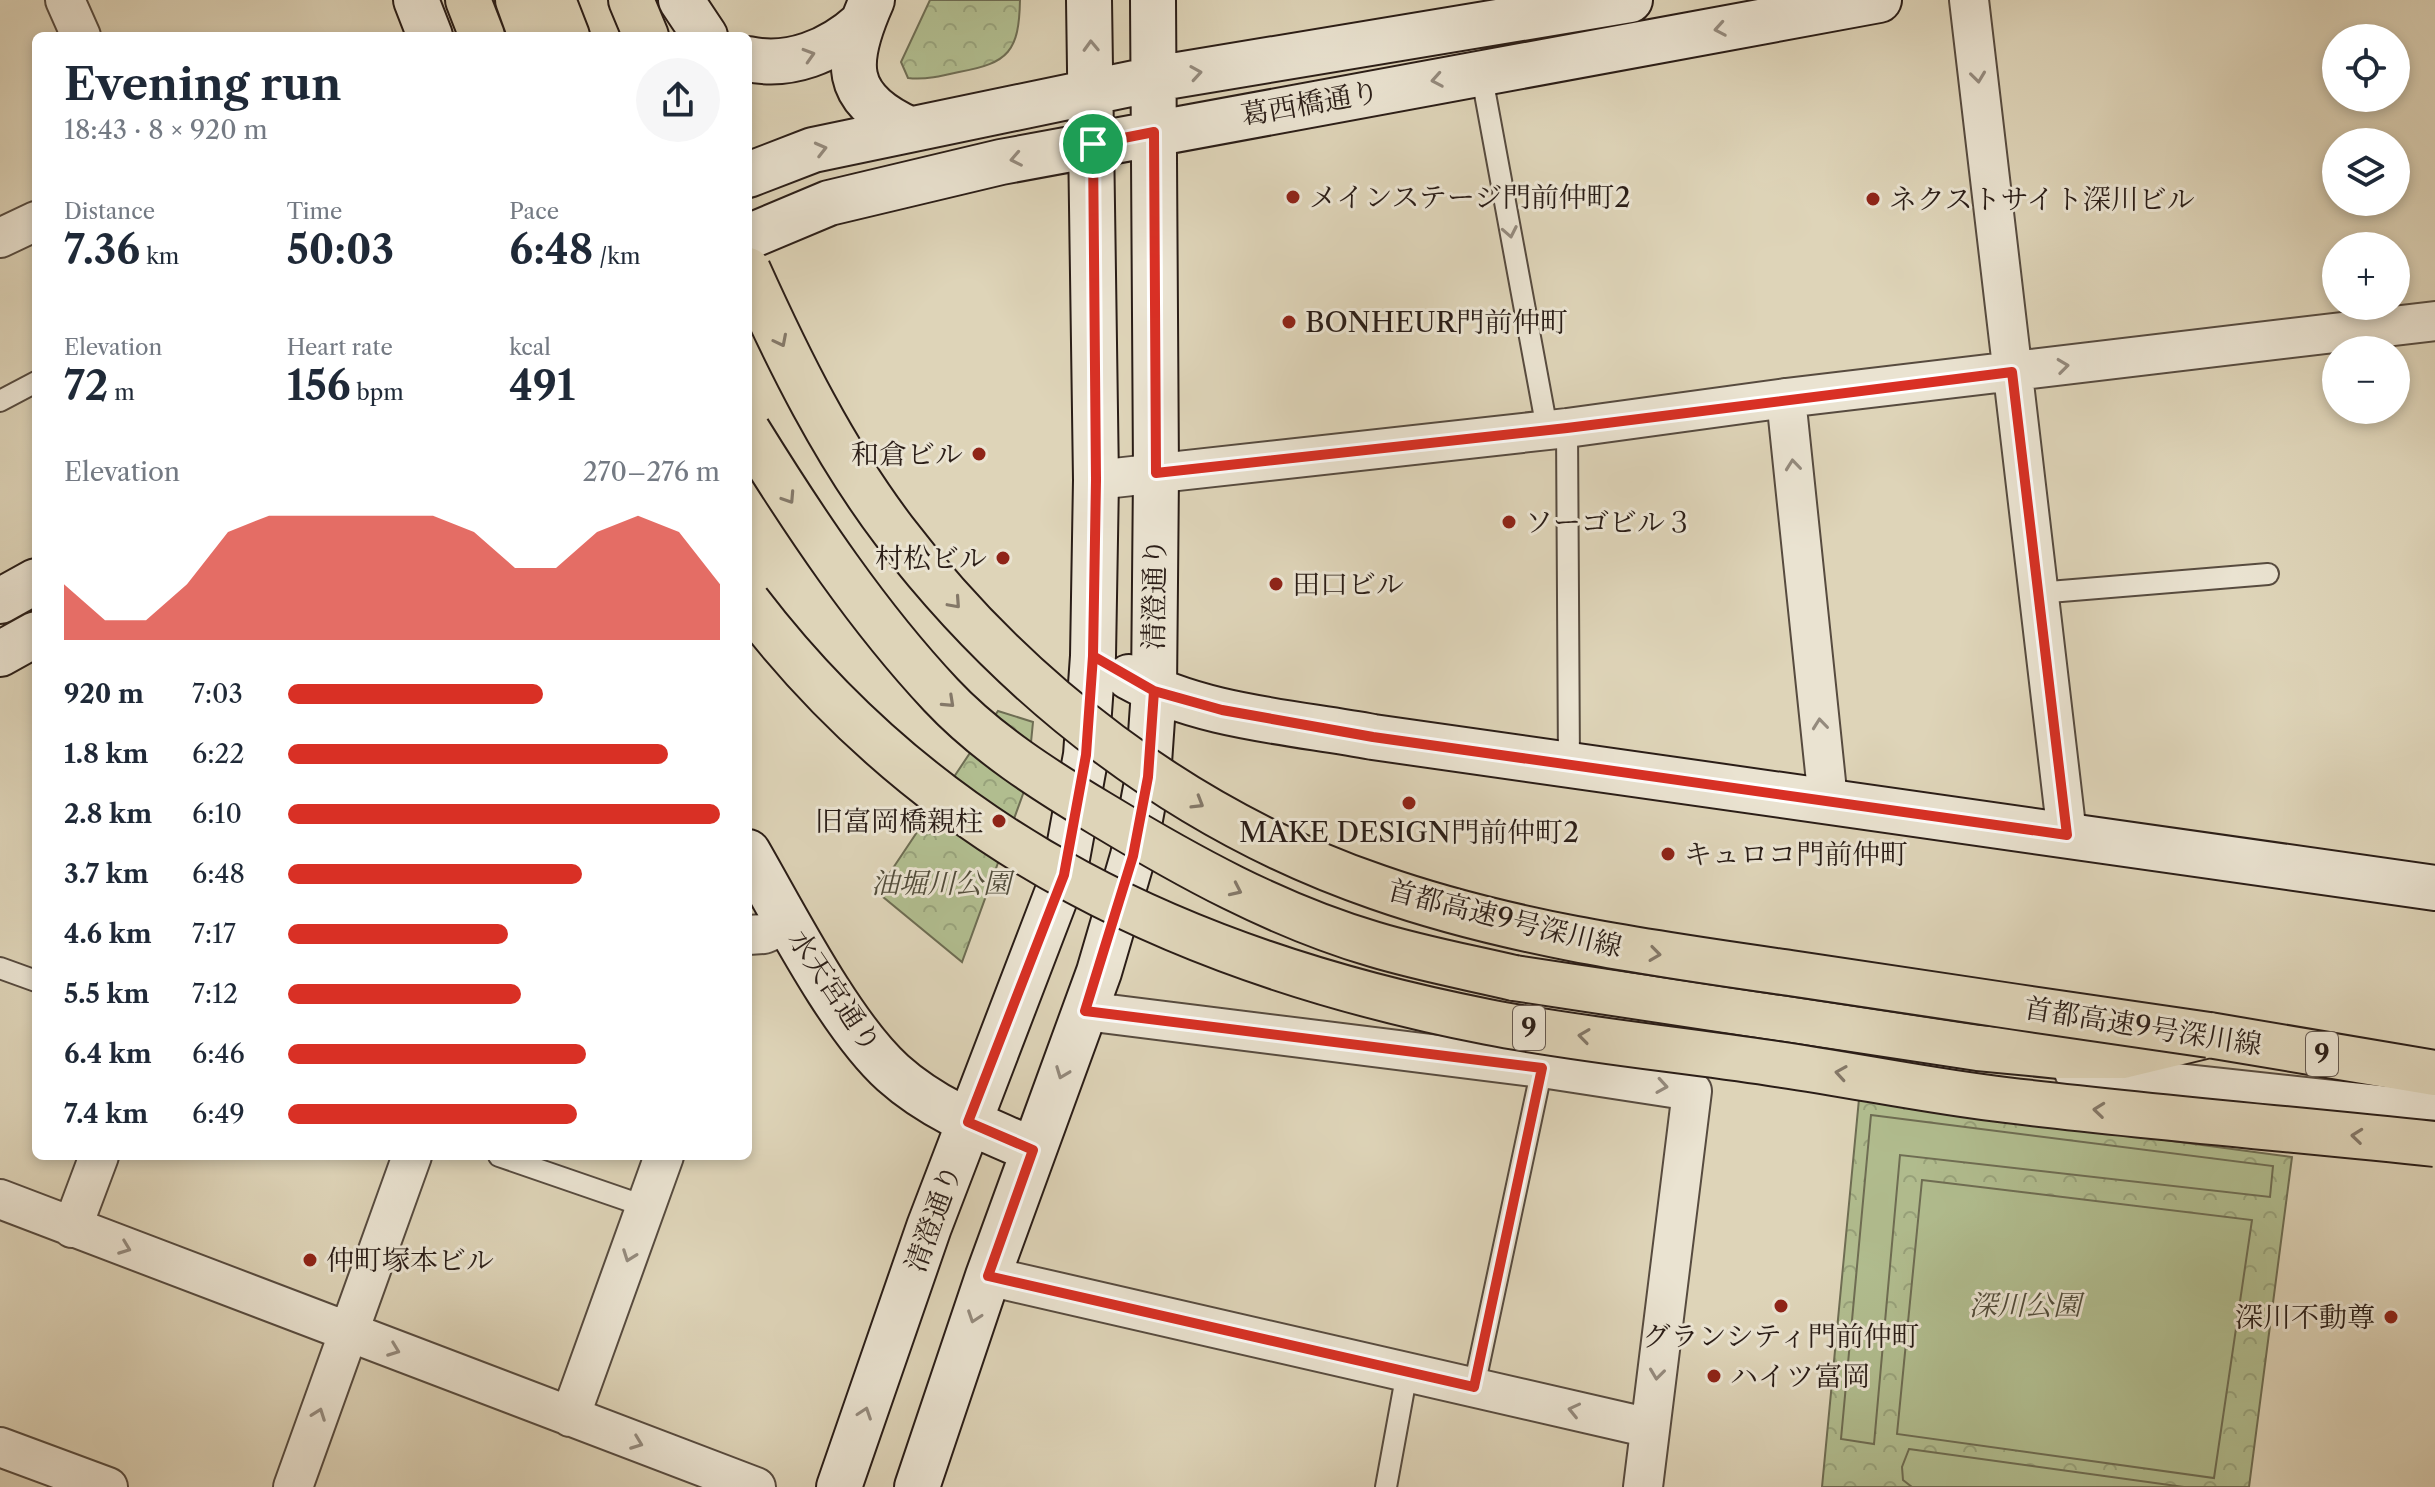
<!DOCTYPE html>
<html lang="en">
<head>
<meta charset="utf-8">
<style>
	body { margin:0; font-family:"Libre Caslon Text","Noto Serif JP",serif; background:#f6f6f7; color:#1f2937; height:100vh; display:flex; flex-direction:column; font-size:30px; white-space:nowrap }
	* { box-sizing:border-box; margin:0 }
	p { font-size:26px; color:#747a83 }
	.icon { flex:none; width:44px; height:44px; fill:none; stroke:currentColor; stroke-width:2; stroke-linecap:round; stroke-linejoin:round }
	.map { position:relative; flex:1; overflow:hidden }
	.panel { position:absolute; left:32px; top:32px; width:720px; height:1128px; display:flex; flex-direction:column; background:#fff; border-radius:12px; box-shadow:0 4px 12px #0003 }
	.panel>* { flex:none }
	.tools { position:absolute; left:2322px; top:24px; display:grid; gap:16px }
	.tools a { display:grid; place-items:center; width:88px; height:88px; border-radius:50%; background:#fff; box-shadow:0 4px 12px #0003; font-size:40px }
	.pin { position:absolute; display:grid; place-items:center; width:68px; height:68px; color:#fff; margin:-34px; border:4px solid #fff; border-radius:50%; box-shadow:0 2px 8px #0007 }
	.round { display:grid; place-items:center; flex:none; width:84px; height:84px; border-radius:42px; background:#f6f6f7 }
	.head { display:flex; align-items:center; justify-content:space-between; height:136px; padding:0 32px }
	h1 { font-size:44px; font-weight:700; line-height:60px }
	.figures { display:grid; grid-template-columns:repeat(3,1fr); gap:12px; height:136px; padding:8px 32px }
	.figures div { display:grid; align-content:center }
	.figures b { font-size:40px; font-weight:700 }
	.figures small { font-size:22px; font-weight:400 }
	.figures p { font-size:22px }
	.chart { height:224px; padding:16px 32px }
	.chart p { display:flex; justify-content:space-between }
	.chart svg { width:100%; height:144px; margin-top:8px; fill:#d93025; opacity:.7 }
	ul { padding:0 32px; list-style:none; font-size:26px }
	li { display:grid; grid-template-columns:128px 96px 1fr; align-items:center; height:60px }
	li i { height:20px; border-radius:10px; background:#d93025 }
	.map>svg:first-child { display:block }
</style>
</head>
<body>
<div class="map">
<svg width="2435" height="1487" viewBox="0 0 2435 1487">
	<defs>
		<pattern id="park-crowns" width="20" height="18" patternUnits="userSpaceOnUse" patternTransform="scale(2)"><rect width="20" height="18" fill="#b1bd8f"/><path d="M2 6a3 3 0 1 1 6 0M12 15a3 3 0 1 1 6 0" fill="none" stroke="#98a27b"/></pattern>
	</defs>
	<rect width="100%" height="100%" fill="#ded4b8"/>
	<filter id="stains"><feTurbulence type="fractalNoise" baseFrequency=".0025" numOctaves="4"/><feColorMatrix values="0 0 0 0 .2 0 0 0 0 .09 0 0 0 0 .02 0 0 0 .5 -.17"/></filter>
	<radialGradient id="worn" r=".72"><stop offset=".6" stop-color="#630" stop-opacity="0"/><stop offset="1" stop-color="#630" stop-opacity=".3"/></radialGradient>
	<path fill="url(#park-crowns)" stroke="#6e6d53" stroke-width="2" d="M930,0H1020C1019,51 1009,63 959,72C942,76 925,80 908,78L901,62Z
		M998,711L1033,722L1027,783L962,962L877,892Z
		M1859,1099L2292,1157L2249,1487H1822Z"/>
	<path fill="#b1bd8f" stroke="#6e6d53" stroke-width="2" d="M1871,1115L2273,1166L2270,1197L1900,1155L1874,1444L1841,1439Z
		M1922,1180L2252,1220L2214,1478L1897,1434Z
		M1909,1449L2184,1487H1912L1903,1480L1902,1467Z"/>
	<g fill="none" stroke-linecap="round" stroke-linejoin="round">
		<g stroke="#574b3f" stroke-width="24">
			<path id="lane" d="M1481,72L1547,429
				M0,401L36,382
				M1567,428L1569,764
				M2037,593L2268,574
				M0,968L36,981
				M499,1156L647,1207
				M1474,1387L1542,1068
				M1386,1487L1407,1372"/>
		</g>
		<g stroke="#574b3f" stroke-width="42">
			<path id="street" d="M65,0L81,36
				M1969,0L2067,835
				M0,238L36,221
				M1786,398L1828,801
				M1096,480L1567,428L1786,398L2435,321
				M748,935L764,934L790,923
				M1085,1011L1542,1068L1692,1091L1643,1487
				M2074,1072L2435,1111
				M0,1199L756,1487
				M72,1228L99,1156
				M988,1276L1650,1428
				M570,1417L664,1156
				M0,1447L108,1487
				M293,1487L412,1156"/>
		</g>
		<g stroke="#2a1d17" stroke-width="48">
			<path id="secondary" d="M416,0L430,36
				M681,0L705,36
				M872,0C845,61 841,98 909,129
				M748,59C790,68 831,51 862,23
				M748,175L813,150L1154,79L1630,0
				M748,237L829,203L1001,162L1879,0
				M0,601L36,581
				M0,654L36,634
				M1129,677C1201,717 1292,722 1373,737L2435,888
				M748,852C785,916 840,1025 893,1073C933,1109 984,1129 1033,1150
				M839,1487L929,1227L1064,875L1086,755L1093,656L1096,480L1089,0
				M917,1487L988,1276L1099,972L1133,856L1148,777L1154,691L1156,473L1153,0"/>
		</g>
		<g stroke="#2a1d17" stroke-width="48">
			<path id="highway" d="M468,0L482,36
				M518,0L531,36
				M553,0L567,36
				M631,0L646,36
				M1514,978L1978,1048L2060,1056H2122L2209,1035L2435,1073"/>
		</g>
		<use href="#lane" stroke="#eae3d1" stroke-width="20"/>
		<use href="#street" stroke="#eae3d1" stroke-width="38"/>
		<use href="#secondary" stroke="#eae3d1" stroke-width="44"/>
		<use href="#highway" stroke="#ded4b8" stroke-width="44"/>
		<g stroke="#2a1d17" stroke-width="48" stroke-linecap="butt">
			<path id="highway-bridge" d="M748,270C789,361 834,452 894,531C1017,692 1185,821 1377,887C1511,934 1651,953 1790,973C1930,994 2069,1015 2209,1035
				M748,431C805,523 867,616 941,695C986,743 1044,780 1101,814C1187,866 1275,915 1373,944C1419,958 1467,967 1514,978
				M748,602C935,847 1192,964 1488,1022C1581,1040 1677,1049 1770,1063C1849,1074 1927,1091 2006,1100C2148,1117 2292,1129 2435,1144"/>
		</g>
		<use href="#highway-bridge" stroke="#ded4b8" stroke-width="44"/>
	</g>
	<defs><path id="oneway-chevron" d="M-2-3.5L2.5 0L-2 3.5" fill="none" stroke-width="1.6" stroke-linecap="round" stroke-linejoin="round" transform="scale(2)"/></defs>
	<g stroke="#948a7d">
		<use href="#oneway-chevron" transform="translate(1720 29) rotate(170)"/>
		<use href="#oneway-chevron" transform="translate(1091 46) rotate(-92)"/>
		<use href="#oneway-chevron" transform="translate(809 55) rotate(-17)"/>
		<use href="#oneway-chevron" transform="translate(1196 73) rotate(-9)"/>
		<use href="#oneway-chevron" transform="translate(1978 77) rotate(83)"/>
		<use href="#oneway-chevron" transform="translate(1437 80) rotate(170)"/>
		<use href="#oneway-chevron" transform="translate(821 149) rotate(-14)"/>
		<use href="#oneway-chevron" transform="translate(1016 159) rotate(169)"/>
		<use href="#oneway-chevron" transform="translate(1510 232) rotate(79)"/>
		<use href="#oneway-chevron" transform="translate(2063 366) rotate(-7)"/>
		<use href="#oneway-chevron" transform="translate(1793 465) rotate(-96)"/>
		<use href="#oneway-chevron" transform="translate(1820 724) rotate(-96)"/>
		<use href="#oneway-chevron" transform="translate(1062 1073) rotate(111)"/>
		<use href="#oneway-chevron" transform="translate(1662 1086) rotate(9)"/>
		<use href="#oneway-chevron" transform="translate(125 1248) rotate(21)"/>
		<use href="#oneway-chevron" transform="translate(629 1256) rotate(110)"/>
		<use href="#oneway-chevron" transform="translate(974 1317) rotate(109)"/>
		<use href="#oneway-chevron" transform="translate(394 1350) rotate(21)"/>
		<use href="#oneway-chevron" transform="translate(1657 1374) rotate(97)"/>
		<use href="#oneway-chevron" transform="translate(1574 1410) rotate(-167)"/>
		<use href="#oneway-chevron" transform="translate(865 1413) rotate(-71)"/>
		<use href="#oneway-chevron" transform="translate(319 1414) rotate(-70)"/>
		<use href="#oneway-chevron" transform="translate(637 1443) rotate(21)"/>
	</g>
	<g stroke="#847868">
		<use href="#oneway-chevron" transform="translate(781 341) rotate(63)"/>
		<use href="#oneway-chevron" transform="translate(789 498) rotate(57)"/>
		<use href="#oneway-chevron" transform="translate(955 603) rotate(48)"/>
		<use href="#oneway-chevron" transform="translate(949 702) rotate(43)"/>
		<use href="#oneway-chevron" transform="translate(1198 803) rotate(31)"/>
		<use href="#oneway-chevron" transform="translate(1236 890) rotate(25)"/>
		<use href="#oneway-chevron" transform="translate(1655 954) rotate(8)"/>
		<use href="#oneway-chevron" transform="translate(1584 1036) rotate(-172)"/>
		<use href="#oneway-chevron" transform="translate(1841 1073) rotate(-171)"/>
		<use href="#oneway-chevron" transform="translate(2099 1110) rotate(-174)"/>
		<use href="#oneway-chevron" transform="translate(2357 1136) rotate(-174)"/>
	</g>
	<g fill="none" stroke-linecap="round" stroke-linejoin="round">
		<g stroke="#fff" stroke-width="16">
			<path id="route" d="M1093,144L1096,480L1093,656L1154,691L1148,777L1133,856L1085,1011L1542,1068L1474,1387L988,1276L1033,1150L968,1122L1064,875L1086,755L1093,656L1154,691L1222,710L1373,737L2067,835L2012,372L1567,428L1156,473L1154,132L1093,144"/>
		</g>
		<use href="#route" stroke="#d93025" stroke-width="10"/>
	</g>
	<g fill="#8f2418" stroke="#eae3d1" stroke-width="3">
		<circle cx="1293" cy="197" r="8"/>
		<circle cx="1873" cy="199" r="8"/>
		<circle cx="1289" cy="322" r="8"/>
		<circle cx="979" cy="454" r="8"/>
		<circle cx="1509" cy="522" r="8"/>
		<circle cx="1003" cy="558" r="8"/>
		<circle cx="1276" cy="584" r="8"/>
		<circle cx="1409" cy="803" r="8"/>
		<circle cx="999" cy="821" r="8"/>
		<circle cx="1668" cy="854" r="8"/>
		<circle cx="310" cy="1260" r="8"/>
		<circle cx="1781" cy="1306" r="8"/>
		<circle cx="2391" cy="1317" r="8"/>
		<circle cx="1714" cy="1376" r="8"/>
	</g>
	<g text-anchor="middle" stroke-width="6" stroke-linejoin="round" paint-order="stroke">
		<g fill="#eae3d1" stroke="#64584f" stroke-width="2">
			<rect x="1513" y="1006" width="32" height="44" rx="6"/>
			<rect x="2306" y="1032" width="32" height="44" rx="6"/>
		</g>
		<g font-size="26" font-weight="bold" fill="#2a1d17">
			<text x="1529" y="1037">9</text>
			<text x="2322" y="1063">9</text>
		</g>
		<g font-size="28" fill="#2a1d17" stroke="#eae3d1">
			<text transform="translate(1310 103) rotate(-10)" y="10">葛西橋通り</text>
			<text transform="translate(1154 594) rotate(-89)" y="10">清澄通り</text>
			<text transform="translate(1505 918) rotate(14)" y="10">首都高速9号深川線</text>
			<text transform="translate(835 991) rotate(56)" y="10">水天宮通り</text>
			<text transform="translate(2143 1026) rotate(9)" y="10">首都高速9号深川線</text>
			<text transform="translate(933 1218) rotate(-70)" y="10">清澄通り</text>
		</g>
		<g font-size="28" fill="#2a1d17" stroke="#eae3d1" text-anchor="start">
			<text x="1309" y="207">メインステージ門前仲町2</text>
			<text x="1889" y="209">ネクストサイト深川ビル</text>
			<text x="1305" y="332">BONHEUR門前仲町</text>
			<text x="963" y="464" text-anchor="end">和倉ビル</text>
			<text x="1525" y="532">ソーゴビル３</text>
			<text x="987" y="568" text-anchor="end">村松ビル</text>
			<text x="1292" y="594">田口ビル</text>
			<text x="983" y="831" text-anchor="end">旧富岡橋親柱</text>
			<text x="1409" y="842" text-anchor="middle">MAKE DESIGN門前仲町2</text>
			<text x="1684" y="864">キュロコ門前仲町</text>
			<text x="326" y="1270">仲町塚本ビル</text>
			<text x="2375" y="1327" text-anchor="end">深川不動尊</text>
			<text x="1781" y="1346" text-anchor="middle">グランシティ門前仲町</text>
			<text x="1730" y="1386">ハイツ富岡</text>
		</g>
		<g font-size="28" font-style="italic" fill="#524d3b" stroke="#eae3d1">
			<text x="941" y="893">油堀川公園</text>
			<text x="2025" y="1315">深川公園</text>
		</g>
	</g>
	<rect width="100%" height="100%" filter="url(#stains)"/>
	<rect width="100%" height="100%" fill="url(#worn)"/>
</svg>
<div class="tools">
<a><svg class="icon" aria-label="locate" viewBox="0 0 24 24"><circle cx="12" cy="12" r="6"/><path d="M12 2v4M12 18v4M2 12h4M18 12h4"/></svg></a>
<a><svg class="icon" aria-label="layers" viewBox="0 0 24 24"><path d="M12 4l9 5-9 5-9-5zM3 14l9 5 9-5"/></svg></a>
<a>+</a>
<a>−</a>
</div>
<div class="pin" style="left:1093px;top:144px;background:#1e9e55"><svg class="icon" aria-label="arrive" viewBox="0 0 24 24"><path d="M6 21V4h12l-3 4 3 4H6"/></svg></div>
<section class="panel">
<div class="head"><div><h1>Evening run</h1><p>18:43 · 8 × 920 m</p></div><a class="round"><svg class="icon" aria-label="share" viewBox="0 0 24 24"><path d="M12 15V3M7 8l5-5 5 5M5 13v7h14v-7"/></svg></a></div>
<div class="figures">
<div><p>Distance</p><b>7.36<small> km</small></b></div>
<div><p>Time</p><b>50:03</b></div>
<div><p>Pace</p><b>6:48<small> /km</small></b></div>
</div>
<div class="figures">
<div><p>Elevation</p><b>72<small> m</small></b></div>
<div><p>Heart rate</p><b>156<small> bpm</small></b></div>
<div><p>kcal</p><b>491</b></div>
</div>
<div class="chart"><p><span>Elevation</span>270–276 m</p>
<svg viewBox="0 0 160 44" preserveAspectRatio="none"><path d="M0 44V27L10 38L20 38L30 27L40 11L50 6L60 6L70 6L80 6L90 6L100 11L110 22L120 22L130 11L140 6L150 11L160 27V44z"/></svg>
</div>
<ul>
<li><b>920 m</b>7:03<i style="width:59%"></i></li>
<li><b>1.8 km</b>6:22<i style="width:88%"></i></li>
<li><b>2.8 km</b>6:10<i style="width:100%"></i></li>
<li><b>3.7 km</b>6:48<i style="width:68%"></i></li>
<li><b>4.6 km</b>7:17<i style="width:51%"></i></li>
<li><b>5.5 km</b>7:12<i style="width:54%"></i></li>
<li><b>6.4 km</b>6:46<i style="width:69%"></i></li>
<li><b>7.4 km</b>6:49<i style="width:67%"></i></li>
</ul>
</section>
</div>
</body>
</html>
